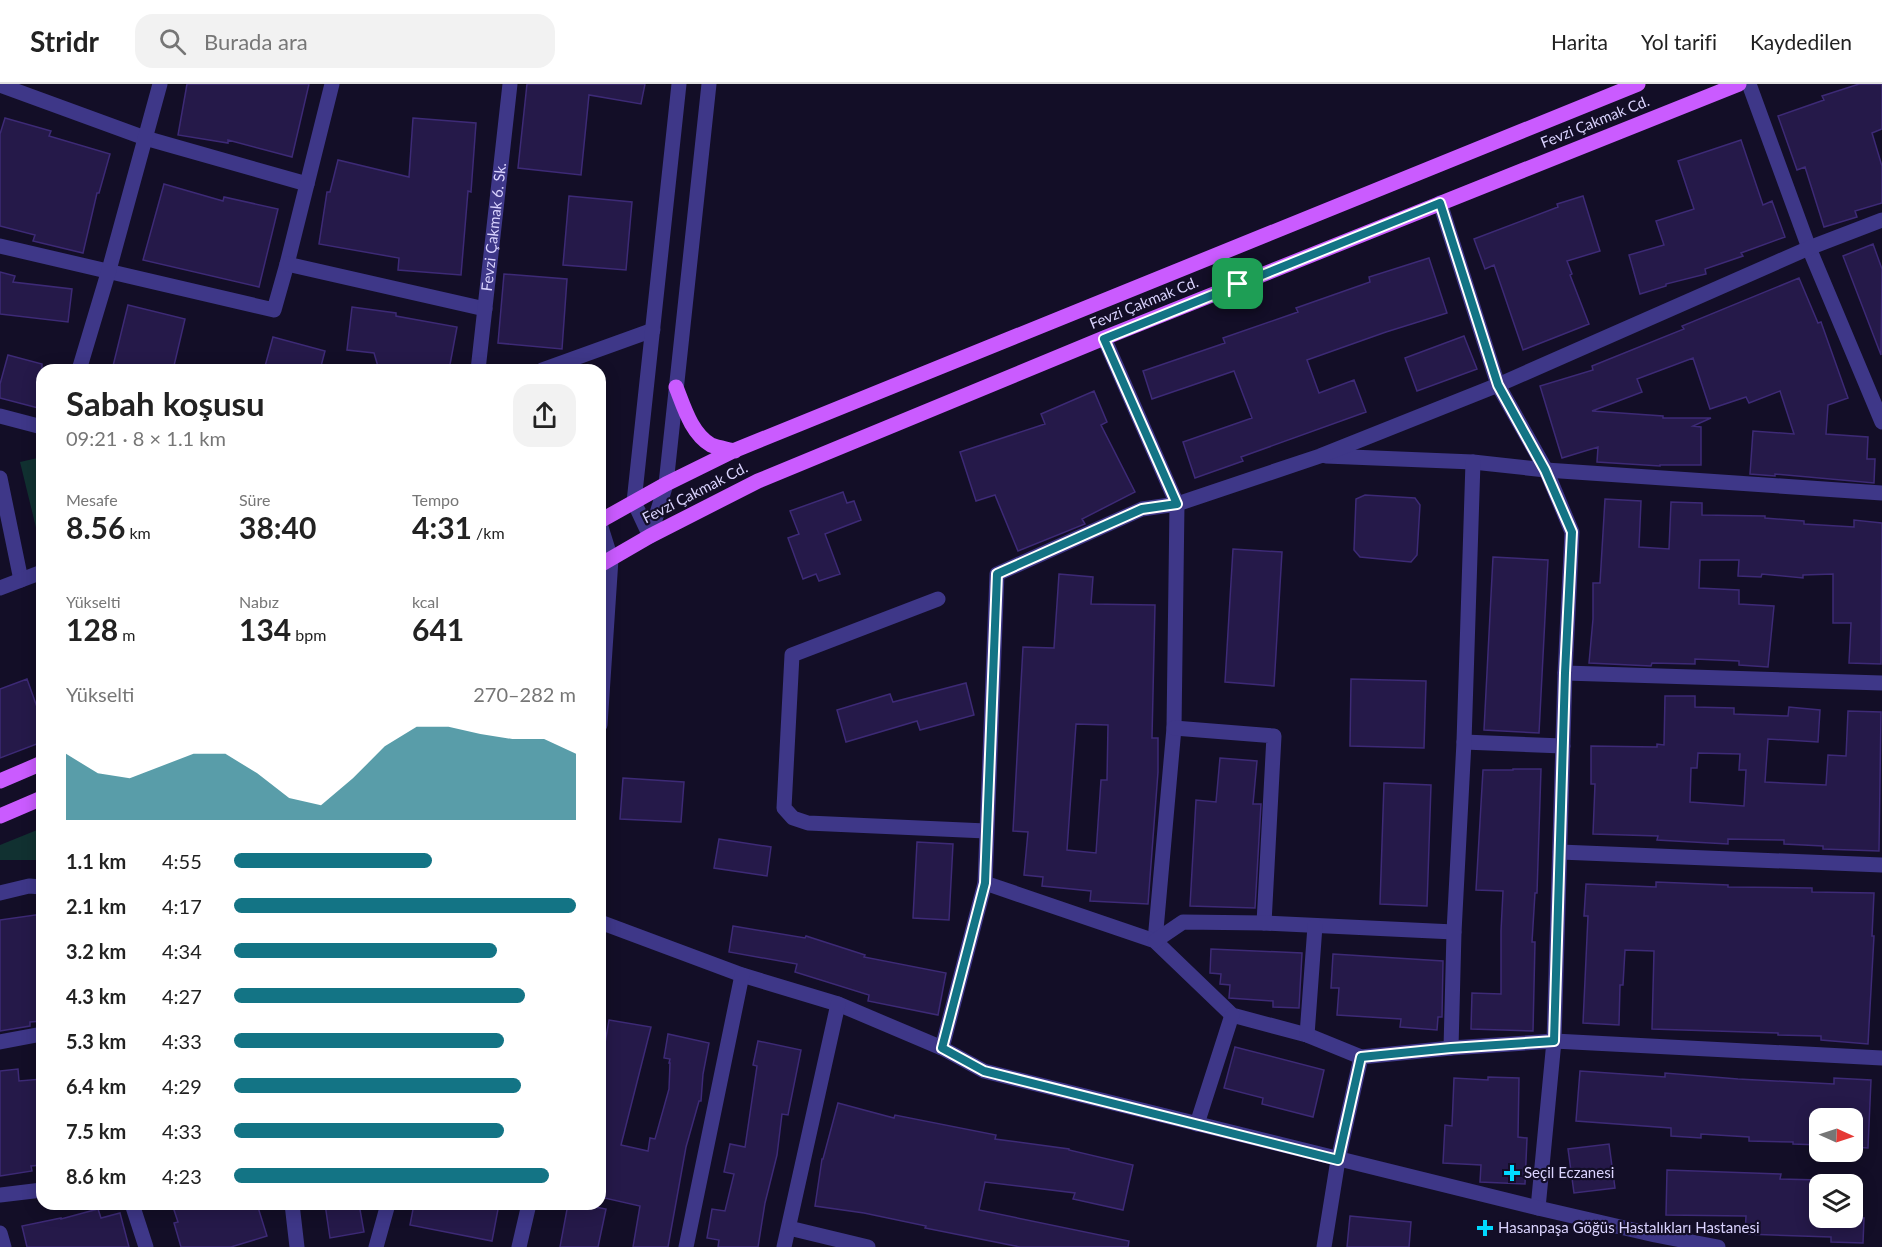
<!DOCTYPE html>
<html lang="tr">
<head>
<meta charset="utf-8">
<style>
	body { margin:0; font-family:Lato,sans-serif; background:#f2f2f2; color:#222; height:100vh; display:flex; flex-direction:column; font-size:22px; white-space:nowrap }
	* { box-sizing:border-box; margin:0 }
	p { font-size:20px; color:#767676 }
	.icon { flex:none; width:33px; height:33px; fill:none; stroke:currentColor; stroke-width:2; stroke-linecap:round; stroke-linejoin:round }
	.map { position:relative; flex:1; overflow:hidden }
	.side { position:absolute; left:36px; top:280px; width:570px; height:846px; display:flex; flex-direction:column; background:#fff; border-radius:18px; box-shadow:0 3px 15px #0003 }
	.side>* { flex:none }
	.needle { width:39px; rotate:93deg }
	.buttons { position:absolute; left:1809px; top:1024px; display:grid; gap:12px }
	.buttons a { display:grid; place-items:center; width:54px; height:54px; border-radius:12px; background:#fff; box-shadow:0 3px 15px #0003; font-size:30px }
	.pin { position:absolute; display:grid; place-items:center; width:51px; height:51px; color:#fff; margin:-26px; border-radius:12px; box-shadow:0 3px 9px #0006 }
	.round { display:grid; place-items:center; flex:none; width:63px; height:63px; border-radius:18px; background:#f2f2f2 }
	.head { display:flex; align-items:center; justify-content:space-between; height:102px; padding:0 30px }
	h1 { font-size:33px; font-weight:700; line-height:45px }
	.figures { display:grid; grid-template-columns:repeat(3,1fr); gap:9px; height:102px; padding:6px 30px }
	.figures div { display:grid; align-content:center }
	.figures b { font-size:30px; font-weight:700 }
	.figures small { font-size:16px; font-weight:400 }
	.figures p { font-size:16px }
	.chart { height:168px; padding:12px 30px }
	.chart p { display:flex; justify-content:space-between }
	.chart svg { width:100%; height:108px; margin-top:6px; fill:#137485; opacity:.7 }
	ul { padding:0 30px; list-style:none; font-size:20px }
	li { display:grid; grid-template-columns:96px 72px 1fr; align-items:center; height:45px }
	li i { height:15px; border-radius:8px; background:#137485 }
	header { display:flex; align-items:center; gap:36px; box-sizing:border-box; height:84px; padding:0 30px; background:#fff; border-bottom:2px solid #e0e0e0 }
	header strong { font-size:28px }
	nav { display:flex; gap:33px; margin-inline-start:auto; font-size:21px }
	.search { width:420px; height:54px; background:#f2f2f2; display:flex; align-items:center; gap:15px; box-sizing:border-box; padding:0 21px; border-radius:18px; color:#767676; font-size:22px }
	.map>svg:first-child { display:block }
</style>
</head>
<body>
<header>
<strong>Stridr</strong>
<div class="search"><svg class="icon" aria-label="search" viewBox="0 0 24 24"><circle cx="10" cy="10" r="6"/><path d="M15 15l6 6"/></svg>Burada ara</div>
<nav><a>Harita</a><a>Yol tarifi</a><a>Kaydedilen</a></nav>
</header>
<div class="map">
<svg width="1882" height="1163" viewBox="0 0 1882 1163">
	<rect width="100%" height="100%" fill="#130e27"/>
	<path fill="#113131" d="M42,373V464H41L20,378Z
		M42,744V776H0V761Z"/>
	<path fill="#251949" stroke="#3d2a76" stroke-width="1.5" fill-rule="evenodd" d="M187,0H309L292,73L228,56V59L178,51Z
		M527,0H645L641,20L589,11L581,91L518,84Z
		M1859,0H1882V45L1872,49L1882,82V119L1855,127L1857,133L1824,143L1805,83L1797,86L1778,32L1824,16L1822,12Z
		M5,34L51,47L49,52L110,70L99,109H97L83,169L33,157L35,151L0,142V50Z
		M413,34L476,39L471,108L468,107L461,191L398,186L399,174L319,160L327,108H330L338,76L409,93Z
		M1741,56L1763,121L1772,117L1785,153L1741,169L1743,172L1705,185L1706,190L1666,200V202L1640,210L1629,171L1664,161L1656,137L1694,125L1678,77Z
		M164,100L223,117L224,113L278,125L259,203L143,176Z
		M569,112L632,118L626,186L563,181Z
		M1583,112L1600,167L1567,177L1572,190L1570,191L1589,240L1523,266L1494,181L1485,185L1474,155L1558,123L1557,120Z
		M1873,160L1882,185L1881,271L1843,172Z
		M1429,174L1447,229L1386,248L1307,276L1319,309L1354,296L1366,328L1241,373L1243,377L1195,394L1183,358L1252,334L1234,287L1152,315L1143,287L1225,259L1223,254L1298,228L1296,224L1370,198L1369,193Z
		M0,188L15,192L13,198L72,205L68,238L0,230Z
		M504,190L567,195L562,265L498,259Z
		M1799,194L1818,239L1821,238L1848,314L1828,321L1826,350L1868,353L1867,375H1875L1874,399L1775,390V392L1750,390L1753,347L1794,350L1780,307L1749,319L1746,313L1710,325L1693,274L1637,295L1642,308L1592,327L1663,332V334H1711L1693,342L1701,343V381H1660V382L1597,378L1598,363L1562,374L1540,302L1593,286L1592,282L1684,245L1682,242Z
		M128,221L185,235L173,286H112Z
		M352,223L396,229V232L457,243L449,286H379L374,269L347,266Z
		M1464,252L1477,285L1417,307L1405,274Z
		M273,253L325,267L320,286H264Z
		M8,271L42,280V325L0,314V300Z
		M1094,307L1107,338L1101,341L1135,408L1082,435L1085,440L1018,467L995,411L976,417L960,368L1045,340L1041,330Z
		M843,408L847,419L854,417L861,436L825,450L840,490L819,497L816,490L803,495L788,454L799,450L790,427Z
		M1365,411L1415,414L1420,421L1417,471L1411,478L1360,473L1354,466L1356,415Z
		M1605,415L1641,417L1639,463L1669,465L1671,418L1702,419V431L1765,432V434L1804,437V440L1854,443V436L1882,439L1881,580L1849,579L1851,539H1833V490L1803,491V494L1762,490L1761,493L1738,492L1739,476H1700L1699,504L1739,506V520L1774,522L1768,583L1739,581V577L1695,575V580L1652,579L1651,582L1589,579L1593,535V499H1600Z
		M1233,465L1282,468L1274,602L1225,598Z
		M1493,473L1548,476L1539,649L1484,646Z
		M1059,490L1093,493L1091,520L1155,521L1152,654H1158V688L1148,820L1090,817L1091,807L1042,802L1043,793L1024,791L1028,748L1013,747L1023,563L1054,564ZM1076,640L1108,641L1107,696H1101L1096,769L1067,766Z
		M27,595L42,637V658L0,674V605Z
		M1351,595L1426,597L1424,664L1350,662Z
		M966,599L974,631L920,646L917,637L846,658L837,626L890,610L893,618Z
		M1665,612H1695V623L1734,624V630L1788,632L1789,623L1820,626L1818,658L1768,655L1765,698L1826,701L1828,671L1846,672L1848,627L1881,628L1879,767L1823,765V762L1784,760V756L1728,755V760L1657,756L1658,752L1593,750L1595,700H1591V662L1657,663V660L1664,661ZM1698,669L1740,670L1739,686H1746L1744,722L1690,718L1691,684H1697Z
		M1220,674L1257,677L1253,720H1261L1255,824L1190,822L1196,716L1216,718Z
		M1513,685H1541L1537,809H1535L1532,858H1535L1533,947L1471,945L1472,909L1501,910V847L1503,807L1476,806L1483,686H1513Z
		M623,694L684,698L681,738L620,735Z
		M1384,699L1431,701L1427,822L1380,820Z
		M719,755L771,763L767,792L714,784Z
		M917,758L953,760L949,836L913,834Z
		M1656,798L1728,801V803L1812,804V808L1874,809L1872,852H1874L1868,960L1821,956V952L1778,951V949L1652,945L1654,867L1625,866L1623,901H1620L1619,941L1583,939L1588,832H1584L1586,800L1656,803Z
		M42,830V937L30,938V942L0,947V836Z
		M733,842L805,854L806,852L865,871L864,873L946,889L938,931L868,917L869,911L795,888L797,880L729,868Z
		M1211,865L1302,869L1299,924L1273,923V917L1229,914L1230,901L1220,900L1221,890L1210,889Z
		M1333,870L1443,877L1442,933H1438L1437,946L1400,943L1401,935L1337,931L1339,904H1331Z
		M609,936L651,943L621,1061L648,1067L650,1054L655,1055L669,1005L670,979H669L670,975L664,974L668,950L709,959L703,990L701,1017H699L686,1063L668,1163H633L640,1122L600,1113V988Z
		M758,957L801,966L788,1031L782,1030L777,1071L765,1119L758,1163H718L719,1156L707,1154L712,1125L725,1127L734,1090L724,1088L730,1060L745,1063L757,982L753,981Z
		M1235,963L1324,986L1313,1033L1262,1020L1263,1014L1224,1004Z
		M18,985L19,997L42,995V1081L31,1082L32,1087L0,1092V987Z
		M1580,987L1665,993V989L1738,995L1834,1000V994L1871,996L1868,1064L1852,1063V1035H1820V1061L1793,1060V1058L1749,1057V1053L1701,1050V1054L1671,1052V1044L1576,1037Z
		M1488,993L1519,994L1518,1053L1527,1054L1525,1100L1480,1098L1481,1081L1443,1079L1445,1041L1452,1042L1454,994L1488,996Z
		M838,1019L894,1034L895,1031L996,1051L995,1055L1069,1065V1066L1133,1081L1123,1126L1073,1115L1075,1109L985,1098L979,1126L1129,1157L1128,1163H1020L925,1144L926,1142L864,1129L815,1122L822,1075H823Z
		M1609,1060L1615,1104L1574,1109L1568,1065Z
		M1667,1086L1781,1090L1780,1095L1820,1096V1134H1864L1863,1159L1831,1158V1153L1745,1150L1746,1132L1666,1131Z
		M172,1120H257L267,1152L231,1163H181L174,1139L178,1138Z
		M325,1120H359L364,1148L330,1154Z
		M414,1120H499L492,1157L410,1141Z
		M568,1120H580L606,1125L598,1163H560Z
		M98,1125L101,1134L120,1129L129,1163H27L22,1142L61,1134V1135Z
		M1350,1132L1411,1138L1409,1163H1347Z"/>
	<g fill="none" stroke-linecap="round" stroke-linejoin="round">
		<g stroke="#3e3788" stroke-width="15">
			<path d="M1749,0L1809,164L1882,338"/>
			<path d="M0,1L145,54L307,100"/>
			<path d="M1440,119L1498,301L1546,386L1572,448L1565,589L1554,957L1538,1124"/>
			<path d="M0,162L274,226L287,180L332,0"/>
			<path d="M287,180L485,225"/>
			<path d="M1104,254L1177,420L1174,644L1155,857"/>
			<path d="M79,286L109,186L160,0"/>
			<path id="s1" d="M478,286L510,0"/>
			<path d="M542,286L653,246"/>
			<path d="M0,332L42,343"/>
			<path d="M1326,372L1473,378L1546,386L1882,409"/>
			<path d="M0,394L21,496"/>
			<path d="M600,440L611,475L600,641"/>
			<path d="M650,452L634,418L679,0"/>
			<path d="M650,452L666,400L709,0"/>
			<path d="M0,504L42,488"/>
			<path d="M938,515L792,571L784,724L793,734L808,739L986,747"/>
			<path d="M1565,589L1882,599"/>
			<path d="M1174,644L1274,652L1264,839"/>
			<path d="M1464,658L1563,662"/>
			<path d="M1560,768L1882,781"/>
			<path d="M985,799L1155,857L1232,931L1307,951L1361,973L1451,964L1554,957L1882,974"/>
			<path d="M0,809L29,802L42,803"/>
			<path d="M600,838L742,891L838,920L942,964L984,987L1538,1124L1655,1151L1718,1163"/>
			<path d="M1155,857L1183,838L1264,839L1454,848"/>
			<path d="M1307,951L1315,842"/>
			<path d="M0,958L42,950"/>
			<path d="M942,964L985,799L997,490L1142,425L1177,420L1320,372L1498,301L1809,164L1882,136"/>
			<path d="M1451,964L1454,848L1464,658L1473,378"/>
			<path d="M1197,1040L1232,931"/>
			<path d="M0,1111L42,1106"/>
			<path d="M132,1120L146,1163"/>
			<path d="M292,1120L297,1163"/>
			<path d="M789,1144L868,1163"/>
			<path d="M0,1149L4,1163"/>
			<path d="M376,1163L388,1120"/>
			<path d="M519,1163L529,1120"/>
			<path d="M686,1163L742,891"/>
			<path d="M784,1163L838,920"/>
			<path d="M1324,1163L1338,1076L1361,973"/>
		</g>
		<path stroke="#ca5bff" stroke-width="15" d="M676,303C684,323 691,349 711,361C718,364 728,365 735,367
			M600,437L666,400L733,367L1638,0
			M600,481L650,452L758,397L1104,254L1739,0
			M0,697L42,679
			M0,732L42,714"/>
	</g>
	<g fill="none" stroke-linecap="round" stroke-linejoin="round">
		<g stroke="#fff" stroke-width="12">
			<path id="route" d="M1440,119L1498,301L1545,386L1572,448L1565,589L1554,957L1451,964L1361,973L1338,1076L984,987L942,964L985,799L997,490L1142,425L1177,420L1104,255Z"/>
		</g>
		<use href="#route" stroke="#137485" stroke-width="8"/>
	</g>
	<g fill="#00d9ff" stroke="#130e27" stroke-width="2">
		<path d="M1509 1080h6v6h6v6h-6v6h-6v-6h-6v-6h6z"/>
		<path d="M1482 1135h6v6h6v6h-6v6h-6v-6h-6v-6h6z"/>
	</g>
	<g text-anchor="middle" stroke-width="4.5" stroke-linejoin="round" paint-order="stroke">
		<g font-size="15" fill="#dbd4ff" stroke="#130e27">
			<text transform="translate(1595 38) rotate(-22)" y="5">Fevzi Çakmak Cd.</text>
			<text dy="5" stroke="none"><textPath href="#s1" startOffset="144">Fevzi Çakmak 6. Sk.</textPath></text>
			<text transform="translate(1144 219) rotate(-22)" y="5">Fevzi Çakmak Cd.</text>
			<text transform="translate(695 409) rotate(-27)" y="5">Fevzi Çakmak Cd.</text>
		</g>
		<g font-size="15" fill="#dbd4ff" stroke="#130e27" text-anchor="start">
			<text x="1524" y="1094">Seçil Eczanesi</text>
			<text x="1498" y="1149">Hasanpaşa Göğüs Hastalıkları Hastanesi</text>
		</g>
	</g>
</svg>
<div class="buttons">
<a><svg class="needle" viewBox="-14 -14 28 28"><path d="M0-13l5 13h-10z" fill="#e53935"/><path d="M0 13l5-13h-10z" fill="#767676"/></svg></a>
<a><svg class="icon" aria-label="layers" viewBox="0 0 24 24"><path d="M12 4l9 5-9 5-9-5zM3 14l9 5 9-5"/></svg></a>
</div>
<div class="pin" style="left:1238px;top:200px;background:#1e9e55"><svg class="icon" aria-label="arrive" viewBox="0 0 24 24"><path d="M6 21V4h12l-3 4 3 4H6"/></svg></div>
<section class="side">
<div class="head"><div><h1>Sabah koşusu</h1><p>09:21 · 8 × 1.1 km</p></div><a class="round"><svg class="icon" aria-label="share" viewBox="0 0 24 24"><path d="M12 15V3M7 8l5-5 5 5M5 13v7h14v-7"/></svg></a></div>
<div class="figures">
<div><p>Mesafe</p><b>8.56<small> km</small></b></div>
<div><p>Süre</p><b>38:40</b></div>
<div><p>Tempo</p><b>4:31<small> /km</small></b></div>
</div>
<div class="figures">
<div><p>Yükselti</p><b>128<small> m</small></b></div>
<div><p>Nabız</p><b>134<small> bpm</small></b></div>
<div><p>kcal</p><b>641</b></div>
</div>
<div class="chart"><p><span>Yükselti</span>270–282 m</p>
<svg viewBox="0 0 160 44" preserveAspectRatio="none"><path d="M0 44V17L10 25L20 27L30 22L40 17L50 17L60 25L70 35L80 38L90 27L100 14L110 6L120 6L130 9L140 11L150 11L160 17V44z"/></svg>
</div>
<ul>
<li><b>1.1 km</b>4:55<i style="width:58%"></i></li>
<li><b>2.1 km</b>4:17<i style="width:100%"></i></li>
<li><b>3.2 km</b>4:34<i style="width:77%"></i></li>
<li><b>4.3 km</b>4:27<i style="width:85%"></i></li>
<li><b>5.3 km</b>4:33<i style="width:79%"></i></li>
<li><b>6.4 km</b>4:29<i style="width:84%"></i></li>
<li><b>7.5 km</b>4:33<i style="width:79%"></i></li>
<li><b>8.6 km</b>4:23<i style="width:92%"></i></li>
</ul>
</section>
</div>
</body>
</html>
